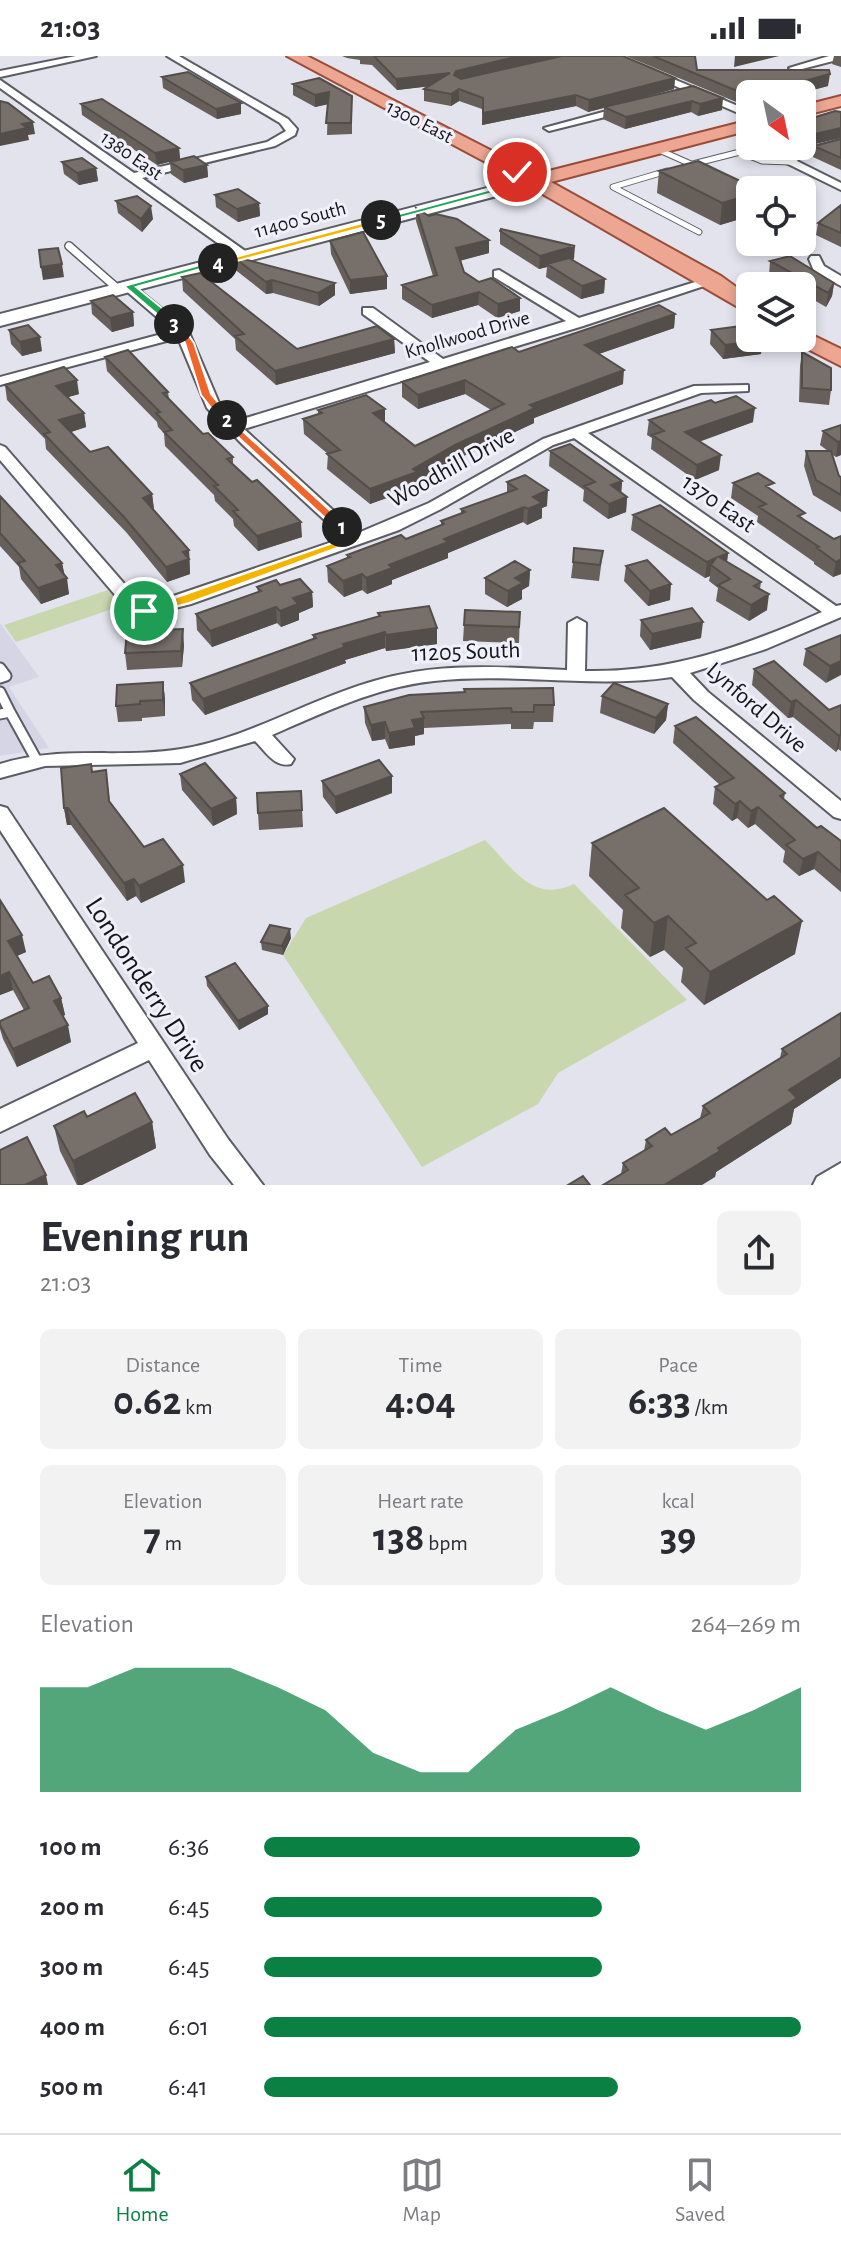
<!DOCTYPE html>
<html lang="en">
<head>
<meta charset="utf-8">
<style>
	body { margin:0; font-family:"Alegreya Sans",sans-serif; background:#f2f2f3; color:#2b2b33; height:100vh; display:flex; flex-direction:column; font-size:30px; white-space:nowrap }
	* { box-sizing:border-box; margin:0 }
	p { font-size:26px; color:#7c7c81 }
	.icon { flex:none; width:44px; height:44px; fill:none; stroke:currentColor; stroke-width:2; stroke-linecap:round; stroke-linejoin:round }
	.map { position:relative; height:1129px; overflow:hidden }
	.drawer { display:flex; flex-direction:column; background:#fff; flex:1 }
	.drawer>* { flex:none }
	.needle { width:52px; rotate:147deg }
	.tools { position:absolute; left:736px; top:24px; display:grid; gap:16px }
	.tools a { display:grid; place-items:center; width:80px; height:80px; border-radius:12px; background:#fff; box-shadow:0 4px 12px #0003; font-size:40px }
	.pin { position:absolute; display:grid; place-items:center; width:68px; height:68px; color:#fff; margin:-34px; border:4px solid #fff; border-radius:50%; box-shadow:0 2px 8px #0007 }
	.km { position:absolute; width:40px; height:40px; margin:-20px; border-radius:50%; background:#222; color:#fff; font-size:22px; line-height:40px; text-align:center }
	.round { display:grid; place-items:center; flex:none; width:84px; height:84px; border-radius:12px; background:#f2f2f3 }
	.overview { display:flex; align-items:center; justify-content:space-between; height:136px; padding:0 40px }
	h1 { font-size:44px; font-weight:600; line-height:60px }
	.figures { display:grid; grid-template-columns:repeat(3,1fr); gap:12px; height:136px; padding:8px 40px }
	.figures div { display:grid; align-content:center; border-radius:12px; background:#f2f2f3; text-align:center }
	.figures b { font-size:40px; font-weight:600 }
	.figures small { font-size:22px; font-weight:400 }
	.figures p { font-size:22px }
	.chart { height:224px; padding:16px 40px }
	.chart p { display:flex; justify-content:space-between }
	.chart svg { width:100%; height:144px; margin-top:8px; fill:#0b8043; opacity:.7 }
	ul { padding:0 40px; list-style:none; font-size:26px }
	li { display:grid; grid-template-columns:128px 96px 1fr; align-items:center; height:60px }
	li i { height:20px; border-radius:10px; background:#0b8043 }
	.status { display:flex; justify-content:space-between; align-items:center; height:56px; padding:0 40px; background:#fff; direction:ltr }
	.status svg { height:22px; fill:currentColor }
	.tabs { display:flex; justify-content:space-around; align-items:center; height:112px; border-top:2px solid #e1e1e2; background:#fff; font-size:22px; color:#7c7c81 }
	.tabs a { display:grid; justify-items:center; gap:4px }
	.tabs .current { color:#0b8043 }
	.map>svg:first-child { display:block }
</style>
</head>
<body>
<div class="status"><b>21:03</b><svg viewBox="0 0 49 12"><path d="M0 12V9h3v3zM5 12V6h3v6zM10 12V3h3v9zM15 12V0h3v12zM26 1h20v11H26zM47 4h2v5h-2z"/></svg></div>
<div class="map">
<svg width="841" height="1129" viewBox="0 0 841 1129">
	<rect width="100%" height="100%" fill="#e3e3ed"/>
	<path fill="#d5d5e6" d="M0,567L39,621L9,631L49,692L0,700Z"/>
	<path fill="#c9d7af" d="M108,534L113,540L112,553L16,586L4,569Z
		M485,784C512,811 532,848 574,828L687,944L558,1017L538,1048L422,1111L283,899L306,862Z"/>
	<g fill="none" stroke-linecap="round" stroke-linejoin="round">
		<g stroke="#5c5c64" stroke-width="7">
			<path id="lane-far2" d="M657,93L693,109
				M689,109L740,96L762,105L790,106
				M667,115L613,131L699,176"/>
		</g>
		<g stroke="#5c5c64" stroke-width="10">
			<path id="lane-far1" d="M69,190L118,233"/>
		</g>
		<g stroke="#5c5c64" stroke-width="13">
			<path id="lane" d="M0,612L6,620L0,622
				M0,636L10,656
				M0,658L10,656L36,703"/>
		</g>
		<g stroke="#5c5c64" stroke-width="4">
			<path id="street" d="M76,0H96L0,21V15Z
				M167,0H179L288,63L297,73L295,79L275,90L142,122L248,197V203H240L0,32V24L134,117L267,86L286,75L280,67Z
				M605,0H618L750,55V62Z
				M829,0H841V3L794,15L789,12Z
				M625,50L630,53L629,55L549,75L544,72Z
				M841,84V90L800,101L797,105L841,127V134L784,106L792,97Z
				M811,200H819L824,210L841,220V230L814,215L809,203Z
				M499,214L579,262L708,222L719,225L583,270L244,373L358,477L429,447L543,383L694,330L748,329V335L701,337L588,377L836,550L841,549V561L766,593L690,617L708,636L841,745V763L834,761L694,644L672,621C593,633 514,616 434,625C376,631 325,656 272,679L294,703L291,708C275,712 266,696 255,685L180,707L45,710L0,722V708C60,689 120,703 181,693C249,682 307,644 374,625C437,606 502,611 567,614L568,567L577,562L586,567L585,615C671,617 745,590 822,556L574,382L553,389L441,453L399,474L191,548L144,560L138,559L116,540L0,404V389L5,391L128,532L147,549L344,482L243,389L207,352L178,282L0,329V321L173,275L124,233L122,230L129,226L188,274L219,347L236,365L430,306L363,258V252H373L443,303L566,265L494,221V215Z
				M0,750L7,752L228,1083L263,1129H234L210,1099L149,1004L0,1076V1053L138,987L0,774Z
				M841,1107V1129H813L817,1121Z"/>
		</g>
		<g stroke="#5c5c64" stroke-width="4">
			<path id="secondary" d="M533,120L539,121L541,125L539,129L0,270V258Z"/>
		</g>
		<g stroke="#994d39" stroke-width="4">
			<path id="primary" d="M287,0H307L537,118L750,64V74L551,126L721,220L750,241V258L508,118Z
				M841,40V50L802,60V50Z
				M802,274L841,293V310L794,286L791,282H802Z"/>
		</g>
		<use href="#lane-far2" stroke="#fff" stroke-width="5"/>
		<use href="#lane-far1" stroke="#fff" stroke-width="7"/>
		<use href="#lane" stroke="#fff" stroke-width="9"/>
		<use href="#street" fill="#fff" fill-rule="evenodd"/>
		<use href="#secondary" fill="#fff" fill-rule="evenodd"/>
		<use href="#primary" fill="#eca692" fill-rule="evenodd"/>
	</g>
	<path fill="#665f5a" d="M342,0H623L675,22L674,33L615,49L693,30L722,54L698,60L691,56L625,73L603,63L604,52L588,56L576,50L482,69V53L459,45L451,50L424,45V33L429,30L397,34L372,9L360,8V4L347,2Z
		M626,0H695L697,14L828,30L797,38H750V45L741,48Z
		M834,0H841V11L832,8Z
		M162,21L241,58L217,63L163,32Z
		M293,28L352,40V78L327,79L328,48L315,51L293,39Z
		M81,48L179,92L180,103L157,109L82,59Z
		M841,83V114L813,101L814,90Z
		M62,106L96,112L98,125L79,129L64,118Z
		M170,106L207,109L208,121L184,127L171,118Z
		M659,115L759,134L750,186H781L744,193L750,160L720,169L657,137Z
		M215,139L259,147L260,160L238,166L216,151Z
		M116,145L153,163L142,176L118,157Z
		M841,149V191L816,179L818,167Z
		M416,152L489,197L461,204L464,216L479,226L520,242V255L497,262L478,249L432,262L402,243V229L433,220L416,165Z
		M500,175L574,203L572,204L605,223L604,237L581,243L546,221L547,211L539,213L500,188Z
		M330,185L387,233L350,238L331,198Z
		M232,200L335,227V239L319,250L273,237L266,238L233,212Z
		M770,205L834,227L832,240L826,251L802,237V230H789L769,219Z
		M182,221L297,293L394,283L395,297L276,329L236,294L235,283L183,235Z
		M91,245L133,256L134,270L112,276L92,258Z
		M675,258L674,272L599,298L623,328L534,362V367L455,404L417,427V431L370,448L327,413L328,398L304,378L303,363L318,358V354L385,366L415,390L491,354L465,338L418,353L402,341V326L519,296Z
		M9,274L42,295L22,300L11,288Z
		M711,274L762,284L761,298L723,303L710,288Z
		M802,296L831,334L829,349L799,346L800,310Z
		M105,301L168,336L169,343L203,378L233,401V409L302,481L258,495L234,470L233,463L215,445L214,439L165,390L164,377L158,371L157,366L107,315Z
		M5,329L79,338L68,341L84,357L86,371L71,376L90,396L152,438L154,454L189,494L190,518L167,526L126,476L46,393L45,383L7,344Z
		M649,364L753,366L699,386L719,414L695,424L651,393L652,382L647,379Z
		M841,369V399L836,401L831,398L839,420L841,421V456L813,439L804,410L806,395H828L820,389L823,375Z
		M550,395L622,425L621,437L627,441L626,456L608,463L583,445L584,434L549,410Z
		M507,426L547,450L542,452V462L527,469L523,466L448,497V502L392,524V528L367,538L362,534L344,541L328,526L327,510L347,502V499L406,483L441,470V465L461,457V453L507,437Z
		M733,427L773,434L804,463L834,483L841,480V518L833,521L814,508V506L757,466L758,460L731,442Z
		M0,440L62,507L69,538L41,548L21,523L19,511L0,490Z
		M633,459L728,497L727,506L761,526L760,533L767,554L749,565L716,545L718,532L709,525L710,520L705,522L631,474Z
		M603,495L599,525L571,522L573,506Z
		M626,510L670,544L648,550L624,525Z
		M530,514L529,530L522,534V543L507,551L485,538V522Z
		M280,529L312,536L313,551L299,557V564L281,571L277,567L212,591L197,574L196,558L258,536L257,531Z
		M520,556L519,587L463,585L464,569Z
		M378,557L437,572V588L386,595L385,592L345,604L346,607L205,659L192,644L190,627L313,583V579L379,561Z
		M641,564L701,582L650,594L640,580Z
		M841,579L826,627L803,609L806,593Z
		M184,589L182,611L127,614L125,597Z
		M754,613L829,654L841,649V695L838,693L836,696L793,661L788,662L752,629Z
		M163,626L165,643V660L142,662V665L118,666L116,650Z
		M602,640L668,648L666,664L654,678L600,657Z
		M554,649L553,666H534L533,673H511V668L424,672V678L415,680V689L389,693L385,683L372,685L365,667L364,651Z
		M675,670L785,737L784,743L817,772L841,785V836L814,813L799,820L783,806L785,795L755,768L748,772L737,762L732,765L713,748L715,731L720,729L673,687Z
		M106,714L110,746L144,791L185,826L141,847L136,840L127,845L71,769H67L64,752L92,716Z
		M180,718L236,742L237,758L213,770L182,734Z
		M392,720V737L336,758L323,741L322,725Z
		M301,735L303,771L259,774L258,757Z
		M592,787L795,898L704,949L681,926L683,912L664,894L650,901L621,872L623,854L589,820Z
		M0,844L26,896L17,900L33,927L61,942L65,959L63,960L71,986L17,1011L3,983L0,973V965L24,954L13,934L0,939Z
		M291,882L283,899L262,894L261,886Z
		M206,921L268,950V958L239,974L207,930Z
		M782,993L841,1022L794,1053L791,1068L716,1116L715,1121L621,1118L623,1107L644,1095L646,1084L671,1079L700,1062L703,1050L780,1002Z
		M87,1061L152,1066L156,1092L82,1129H77L60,1095L54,1070Z"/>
	<path fill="#534e4a" d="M520,0H564L456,26L454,19L456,15Z
		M735,0H779L734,11Z
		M450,17V28L397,34L396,23Z
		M830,18L828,30L797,38H764V36Z
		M675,22L674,33L588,56L589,44Z
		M459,33V45L451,50V38Z
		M755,33V38H750V45L741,48L742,37Z
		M329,36V48L315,51V39Z
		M576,39V50L482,69L483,57Z
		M723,42L722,54L698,60L700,48Z
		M692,45L691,56L625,73L626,61Z
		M241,47V58L217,63L216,53Z
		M33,66L35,78L28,79L29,84L0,90V78L22,68Z
		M841,72V82L795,93L796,90H802V81Z
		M179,92L180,103L157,109L155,97Z
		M207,109L208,121L184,127L183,114Z
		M96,112L98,125L79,129L77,117Z
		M750,139V160L720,169L722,147Z
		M259,147L260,160L238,166L237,153Z
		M151,150L153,163L142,176L141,163Z
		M811,159L808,181L802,182V160Z
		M750,170V186H781L744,193L747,171Z
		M489,184V197L456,206V192Z
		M575,190L574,203L550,210L547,208V211L539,213L540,200Z
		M62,208L64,221L43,224L41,211Z
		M387,220V233L350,238V224Z
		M605,223L604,237L581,243L582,230Z
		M272,224L273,237L266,238V226Z
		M335,227V239L319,250L318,237Z
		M834,227L832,240L826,251L828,237Z
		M479,236L478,249L432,262V249Z
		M520,242V255L497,262L498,248Z
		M133,256L134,270L112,276L110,262Z
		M675,258L674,272L584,303L585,289Z
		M40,281L42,295L22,300L20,286Z
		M394,283L395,297L276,329L275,315Z
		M762,284L761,298L723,303L725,289Z
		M624,314L623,328L534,362V367L455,404L417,427V431L370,448V433L413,413L455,389L530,349Z
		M77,324L79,338L58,344L56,330Z
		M465,324V338L418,353V339Z
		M755,352L753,366L683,391L685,376Z
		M385,353V367L373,357Z
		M84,357L86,371L62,379L59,364Z
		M841,385V399L836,401L838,386Z
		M721,399L719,414L695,424L697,409Z
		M622,425L621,440L611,429Z
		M548,434L547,450L542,452V462L527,469L528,453L533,441Z
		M152,438L154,454L143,442Z
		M627,441L626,456L608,463L609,448Z
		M524,451L523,466L448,497V502L392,524V528L367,538L366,522L389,509L444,483Z
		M301,466L302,481L258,495L257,480Z
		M189,494L190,518L167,526L166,511L183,496Z
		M728,497L726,513L719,501Z
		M716,502L711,509L710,520L705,522L707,506Z
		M841,504V518L833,521L836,506Z
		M62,507L65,523L67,522L69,538L41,548L38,532L56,509Z
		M530,514L529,530L522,534V543L507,551L508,535L515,522Z
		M362,518V534L344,541L343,525Z
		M671,528L670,544L648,550L650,535Z
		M312,536L313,551L299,557V564L281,571L280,555L293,542Z
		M769,538L767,554L749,565L751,549Z
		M276,551L277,567L212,591L210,575Z
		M703,566L701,582L650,594L652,578Z
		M437,572V588L386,595V579Z
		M183,573L184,589L182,611L181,595Z
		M385,576V592L345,604L346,607L205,659L203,643L343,588Z
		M841,605V619L826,627L830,610Z
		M163,626L165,643V660L163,644Z
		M796,644L793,661L788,662L791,646Z
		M668,648L666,664L654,678L656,662Z
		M424,662V678L415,680V689L389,693V677L412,664Z
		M385,666V683L372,685L371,669Z
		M841,678L838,693L836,696L839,680Z
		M392,720V737L336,758L335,741Z
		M236,742L237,758L213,770L211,753Z
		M740,745L737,762L732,765L735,748Z
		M758,751L755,768L748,772L751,755Z
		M64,752H68L71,769H67Z
		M818,796L814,813L799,820L803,803Z
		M183,809L185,826L141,847L139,830Z
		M134,823L136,840L127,845L124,827Z
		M668,860L664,894L650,901L654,867Z
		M802,865L795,898L704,949L710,916Z
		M290,873L291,882L283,899L282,890Z
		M22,879L26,896L12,902L8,885Z
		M9,916L13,934L0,939V920Z
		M61,942L65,959L58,962L54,945Z
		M268,950V958L239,974L238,965Z
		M68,969L71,986L17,1011L13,993Z
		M841,1001V1022L794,1053L791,1068L716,1116L715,1121L702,1129H664L718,1092L789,1034Z
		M152,1066L156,1092L82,1129H78L73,1105Z
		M46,1119L48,1129H25Z"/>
	<path fill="#776f69" stroke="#534e4a" stroke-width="2" d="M374,0H520L456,15L454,19L461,23L562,0H623L675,22L589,44L576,39L483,57V42L459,33L451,38L424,33L450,17L396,23Z
		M653,0H695L697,14H829L830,18L764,36L755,33L742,37Z
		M188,16L241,47L216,53L162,21Z
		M319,22L352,40L351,67H326L329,36L315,39L293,28Z
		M693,30L723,42L700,48L692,45L626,61L604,51Z
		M102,43L179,92L155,97L81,48Z
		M0,45L8,47L33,66L22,68L27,72L0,78Z
		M835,55L841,56V72L802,81V65Z
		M841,83V102L814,90Z
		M194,100L207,109L183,114L170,106Z
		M82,102L96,112L77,117L62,106Z
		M698,105L759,134H750V139L722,147L659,115Z
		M238,133L259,147L237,153L215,139Z
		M137,140L151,150L141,163L116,145Z
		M841,149V177L818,167Z
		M416,152L429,160L436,158L457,163L489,184L456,192L464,216L479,226L491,222L520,242L498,248L479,236L432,249L402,229L437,219Z
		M802,154L811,159L802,160Z
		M501,173L575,190L540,200L500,175Z
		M363,176L387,220L350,224L330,185Z
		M58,192L62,208L41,211L39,194Z
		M232,200L335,227L318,237L272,224L266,226Z
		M790,200L834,227L828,237L770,205Z
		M569,202L605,223L582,230L547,208Z
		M200,217L297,293L377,270L394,283L275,315L235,280L244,278L182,221Z
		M113,239L133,256L110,262L91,245Z
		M659,249L675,258L585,289L624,314L530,349L535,352L455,389L413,413L417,416L370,433L327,398L340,394L303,363L322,357L318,354L366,339L385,353L373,357L415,390L504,348L465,324L418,339L402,326L512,291L519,296Z
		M28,269L40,281L20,286L9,274Z
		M748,269L750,271V282H760L762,284L725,289L711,274Z
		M128,294L168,336L163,337L203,378L208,377L233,401L227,403L252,426L257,424L301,466L257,480L233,455L238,454L214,430L218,429L164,376L172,374L156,357L160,356L105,301Z
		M802,296L831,312V334L802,332Z
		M64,311L77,324L56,330L84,357L59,364L90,396L108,391L152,438L143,442L189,494L183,496L189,503L166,511L124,461L44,378L50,376L5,329Z
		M736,340L755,352L685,376L721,399L697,409L652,379L664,375L649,364L711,344L715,347Z
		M841,369V385L838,386L823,375Z
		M570,388L622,425L611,429L627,441L609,448L584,430L595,426L550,395Z
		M806,395H831L839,420L841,421V439L816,424Z
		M758,417L774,427L766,430L805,457L798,460L834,483L841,480V503L836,506L817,492L819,491L759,451L766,448L733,427Z
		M525,419L548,434L533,441L542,447L528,453L524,451L444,483L448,486L389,509L392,512L366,522L362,518L343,525L327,510L350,501L347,499L401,479L406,483L444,468L441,465L465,456L461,453L517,433L507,426Z
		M0,440L62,507L56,509L67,522L38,532L18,507L25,505L0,477Z
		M660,449L728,497L719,501L761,526L754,530L769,538L751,549L718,529L730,523L711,509L716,502L707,506L633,459Z
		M574,492L603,495L600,509L573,506Z
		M647,504L671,528L650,535L626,510Z
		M515,505L530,514L515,522L523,527L508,535L485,522Z
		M300,523L312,536L293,542L298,548L280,555L276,551L210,575L196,558L261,535L257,531L276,524L280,529Z
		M429,550L437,572L386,579L385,576L343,588L345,591L203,643L190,627L316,582L313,579L380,560L378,557Z
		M692,552L703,566L652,578L641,564Z
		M465,554L520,556L519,571L464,569Z
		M183,573L181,595L125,597L127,575Z
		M841,579V605L830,610L806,593Z
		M774,605L829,654L841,649V678L839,680L796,644L791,646L754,613Z
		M163,626V644L140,645V648L116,650L117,629Z
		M614,627L668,648L656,662L602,640Z
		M553,632L554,649H534V656H512L511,652L421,656L424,662L412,664L415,672L389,677L385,666L371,669L364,651L409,639L465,636L464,633Z
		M696,661L785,737L780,740L817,772L821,770L841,785V816L818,796L803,803L786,789L795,784L758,751L751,755L740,745L735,748L715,731L734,722L675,670Z
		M379,704L392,720L335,741L322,725Z
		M205,707L236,742L211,753L180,718Z
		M91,708L92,716L106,714L109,745L144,791L163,783L183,809L139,830L134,823L124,827L68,752H64L61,712Z
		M301,735L302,754L258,757L257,737Z
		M664,752L767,844L774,840L802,865L710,916L686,892L696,887L668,860L654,867L625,839L639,832L592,787Z
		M0,844L22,879L8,885L33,927L49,920L61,942L54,945L68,969L13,993L0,969V965L29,952L9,916L0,920Z
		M270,869L290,873L282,890L261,886Z
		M235,907L268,950L238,965L206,921Z
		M841,957V1001L789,1034L797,1042L718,1092L720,1095L664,1129H603L628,1114L623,1107L652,1090L646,1084L665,1072L671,1079L710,1057L703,1050L787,998L782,993Z
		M135,1037L152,1066L73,1105L54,1070L84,1055L87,1061Z
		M27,1081L46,1119L25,1129H0V1094Z
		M583,1120L590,1129H568Z"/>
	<path fill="#f5b400" stroke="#fff" stroke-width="2" d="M338,469H346L361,483L189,547L144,559L137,555L347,482L336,471Z"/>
	<path fill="#f0652b" stroke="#fff" stroke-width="2" d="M227,361L346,469V474H338L223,367L222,364Z"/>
	<path fill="#f0652b" stroke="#fff" stroke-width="2" d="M171,265H178L194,287L211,338L231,362V367H223L201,339L185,287Z"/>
	<path fill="#22a559" stroke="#fff" stroke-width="2" d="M214,205L222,207L136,231L178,265V270H171L124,230Z"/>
	<path fill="#f5b400" stroke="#fff" stroke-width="2" d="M381,162L384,166L218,210L213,207Z"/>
	<path fill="#22a559" stroke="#fff" stroke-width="2" d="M515,114H520L537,125L381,167L377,164L526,124L515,118Z"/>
	<g text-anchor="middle" stroke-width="6" stroke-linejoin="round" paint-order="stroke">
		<g font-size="20" fill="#16161a" stroke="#f0f0fa">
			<text transform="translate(420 65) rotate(27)" y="7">1300 East</text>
			<text transform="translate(132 99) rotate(35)" y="7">1380 East</text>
			<text transform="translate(300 163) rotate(-15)" y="7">11400 South</text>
			<text transform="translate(467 278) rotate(-16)" y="7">Knollwood Drive</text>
		</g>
		<g font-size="24" fill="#16161a" stroke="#f0f0fa">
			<text transform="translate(451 411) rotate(-29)" y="8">Woodhill Drive</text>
			<text transform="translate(719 447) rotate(35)" y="8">1370 East</text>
			<text transform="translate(466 595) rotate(-2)" y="8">11205 South</text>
			<text transform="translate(757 651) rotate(41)" y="8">Lynford Drive</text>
		</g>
		<g font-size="28" fill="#16161a" stroke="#f0f0fa">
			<text transform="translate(148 928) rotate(57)" y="10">Londonderry Drive</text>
		</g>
	</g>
</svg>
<div class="tools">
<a><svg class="needle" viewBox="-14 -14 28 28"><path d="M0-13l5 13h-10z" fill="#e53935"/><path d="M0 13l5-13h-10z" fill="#7c7c81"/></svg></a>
<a><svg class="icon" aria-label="locate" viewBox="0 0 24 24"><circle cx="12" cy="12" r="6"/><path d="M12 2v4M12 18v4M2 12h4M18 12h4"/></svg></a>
<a><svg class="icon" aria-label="layers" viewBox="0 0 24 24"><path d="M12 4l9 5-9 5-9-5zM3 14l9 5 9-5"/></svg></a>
</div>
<div class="pin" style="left:144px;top:555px;background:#1e9e55"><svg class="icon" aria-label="arrive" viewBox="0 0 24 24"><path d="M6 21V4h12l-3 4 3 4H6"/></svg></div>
<div class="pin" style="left:517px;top:116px;background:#d93025"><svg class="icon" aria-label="check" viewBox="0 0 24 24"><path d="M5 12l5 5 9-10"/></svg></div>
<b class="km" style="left:342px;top:471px">1</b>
<b class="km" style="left:227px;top:364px">2</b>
<b class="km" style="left:174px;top:268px">3</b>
<b class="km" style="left:218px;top:207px">4</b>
<b class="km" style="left:381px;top:164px">5</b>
</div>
<section class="drawer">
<div class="overview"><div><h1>Evening run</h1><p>21:03</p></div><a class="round"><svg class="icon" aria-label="share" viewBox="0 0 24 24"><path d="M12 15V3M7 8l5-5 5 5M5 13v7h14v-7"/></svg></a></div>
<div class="figures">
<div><p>Distance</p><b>0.62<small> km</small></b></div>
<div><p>Time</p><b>4:04</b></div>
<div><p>Pace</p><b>6:33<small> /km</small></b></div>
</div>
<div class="figures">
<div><p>Elevation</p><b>7<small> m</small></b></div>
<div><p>Heart rate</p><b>138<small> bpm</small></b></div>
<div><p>kcal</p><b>39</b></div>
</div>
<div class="chart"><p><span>Elevation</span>264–269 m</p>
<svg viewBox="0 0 160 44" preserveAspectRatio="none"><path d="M0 44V12L10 12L20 6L30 6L40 6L50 12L60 19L70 32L80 38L90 38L100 25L110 19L120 12L130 19L140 25L150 19L160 12V44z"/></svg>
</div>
<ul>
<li><b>100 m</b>6:36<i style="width:70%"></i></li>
<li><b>200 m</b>6:45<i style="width:63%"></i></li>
<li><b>300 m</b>6:45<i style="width:63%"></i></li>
<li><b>400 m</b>6:01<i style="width:100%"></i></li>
<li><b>500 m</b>6:41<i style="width:66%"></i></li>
</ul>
</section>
<nav class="tabs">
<a class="current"><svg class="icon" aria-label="home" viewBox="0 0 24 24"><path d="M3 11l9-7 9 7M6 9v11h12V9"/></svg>Home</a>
<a><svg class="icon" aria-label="map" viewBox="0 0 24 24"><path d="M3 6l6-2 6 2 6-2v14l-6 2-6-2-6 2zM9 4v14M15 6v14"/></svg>Map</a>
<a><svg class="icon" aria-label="saved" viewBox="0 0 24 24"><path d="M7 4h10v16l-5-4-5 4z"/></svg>Saved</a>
</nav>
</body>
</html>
